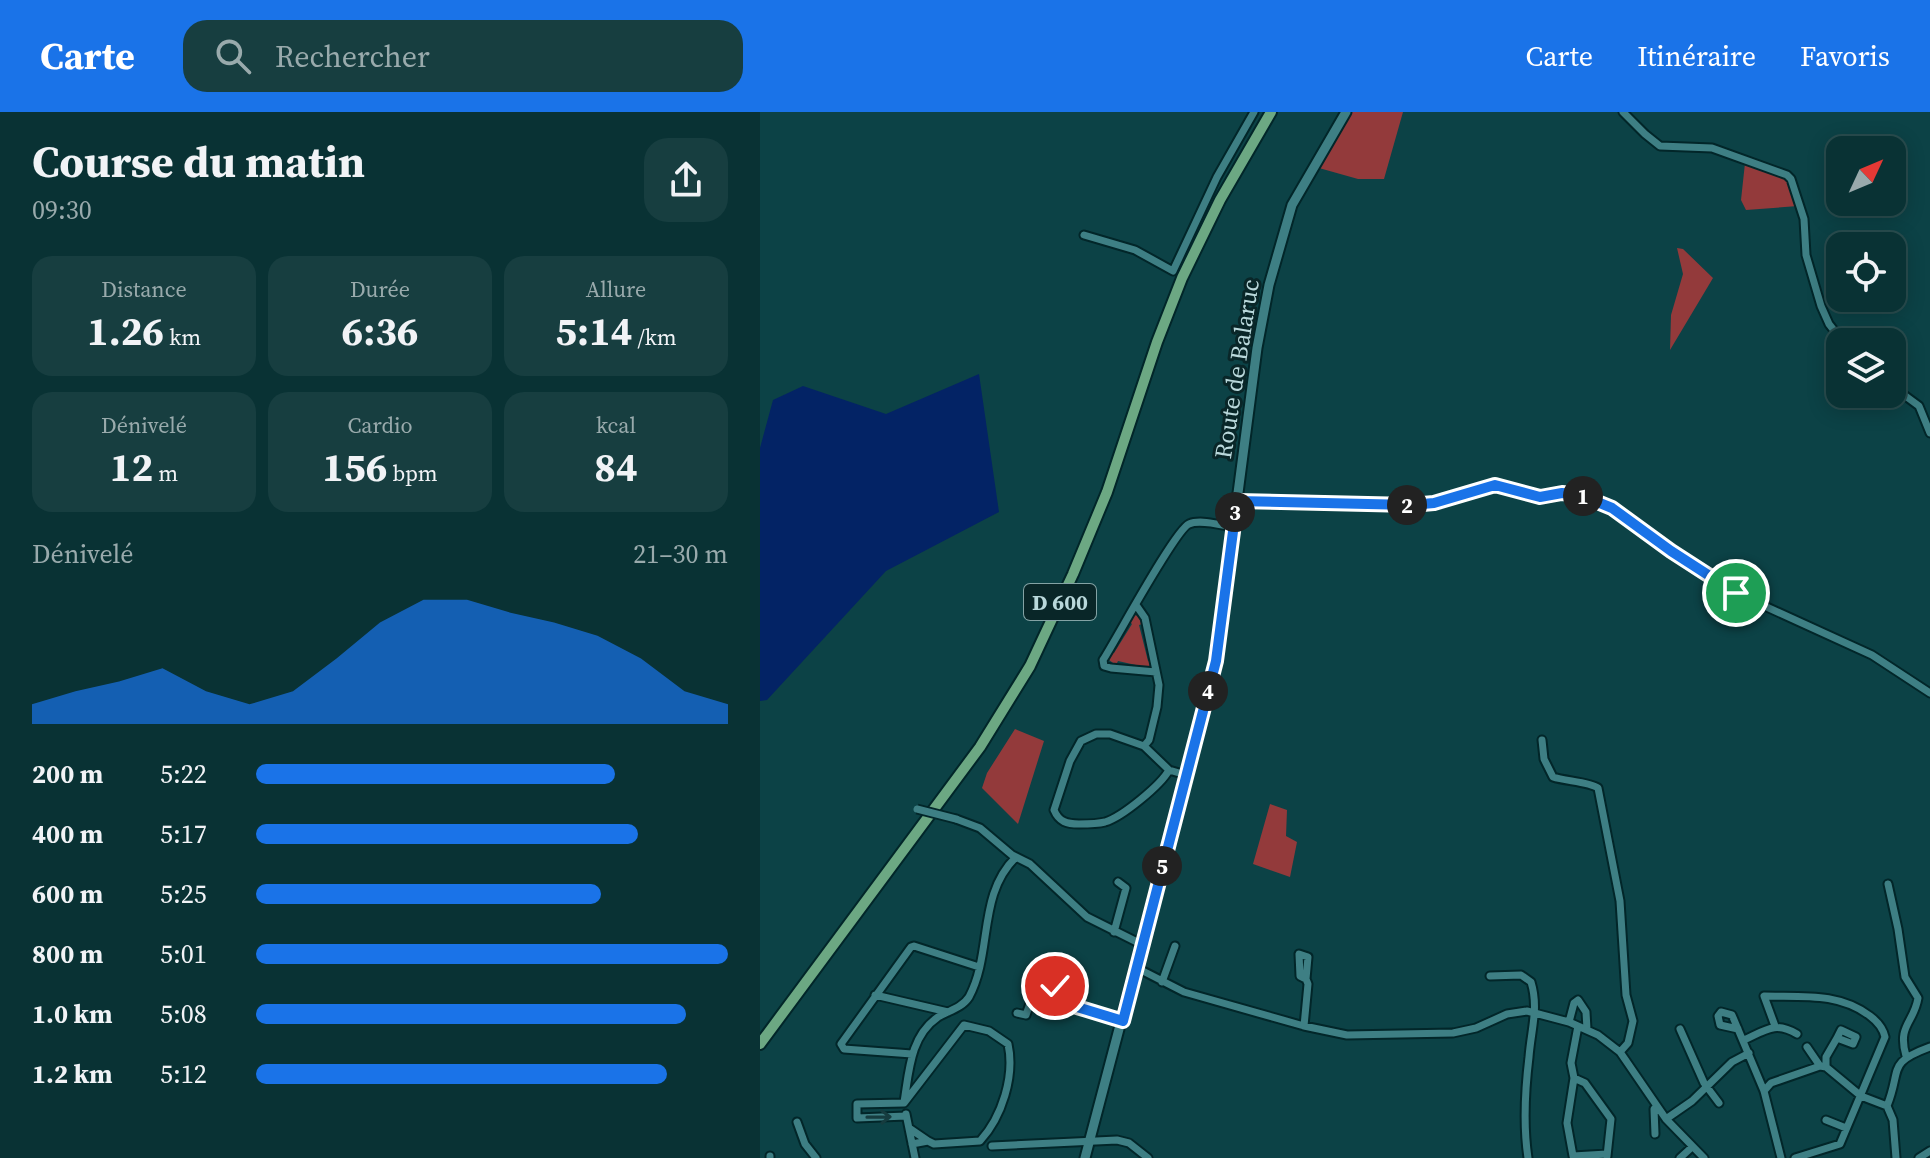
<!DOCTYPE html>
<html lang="fr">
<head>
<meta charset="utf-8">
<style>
	body { margin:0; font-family:"Source Serif 4",serif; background:#173e40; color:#f1f3f6; height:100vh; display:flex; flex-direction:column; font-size:30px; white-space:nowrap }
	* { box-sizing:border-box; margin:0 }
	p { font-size:26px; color:#99aaac }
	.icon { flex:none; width:44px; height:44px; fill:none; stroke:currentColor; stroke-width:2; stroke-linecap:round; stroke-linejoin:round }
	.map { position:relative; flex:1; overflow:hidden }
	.drawer { display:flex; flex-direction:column; background:#093234; width:760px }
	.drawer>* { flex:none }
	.needle { width:52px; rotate:46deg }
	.tools { position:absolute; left:1066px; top:24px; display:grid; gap:16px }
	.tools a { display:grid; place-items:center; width:80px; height:80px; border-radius:16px; background:#093234; box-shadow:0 4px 20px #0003,0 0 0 2px #294d4f; font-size:40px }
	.pin { position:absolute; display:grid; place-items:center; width:68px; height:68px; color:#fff; margin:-34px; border:4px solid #fff; border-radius:50%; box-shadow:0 2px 8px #0007 }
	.km { position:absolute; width:40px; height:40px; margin:-20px; border-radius:50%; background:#222; color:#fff; font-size:22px; line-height:40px; text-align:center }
	.round { display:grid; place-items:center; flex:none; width:84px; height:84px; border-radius:24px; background:#173e40 }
	.summary { display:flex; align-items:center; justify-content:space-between; height:136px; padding:0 32px }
	h1 { font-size:44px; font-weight:700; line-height:60px }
	.figures { display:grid; grid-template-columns:repeat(3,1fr); gap:12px; height:136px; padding:8px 32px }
	.figures div { display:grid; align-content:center; border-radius:20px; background:#173e40; text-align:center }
	.figures b { font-size:40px; font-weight:700 }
	.figures small { font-size:22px; font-weight:400 }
	.figures p { font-size:22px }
	.chart { height:224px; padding:16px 32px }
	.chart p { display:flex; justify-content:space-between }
	.chart svg { width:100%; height:144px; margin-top:8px; fill:#1a73e8; opacity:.7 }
	ul { padding:0 32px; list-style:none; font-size:26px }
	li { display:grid; grid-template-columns:128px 96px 1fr; align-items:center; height:60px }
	li i { height:20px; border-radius:10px; background:#1a73e8 }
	header { display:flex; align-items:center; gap:48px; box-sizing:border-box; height:112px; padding:0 40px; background:#1a73e8; color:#fff }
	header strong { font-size:38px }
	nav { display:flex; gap:44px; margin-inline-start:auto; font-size:28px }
	.search { width:560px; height:72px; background:#173e40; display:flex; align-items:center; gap:20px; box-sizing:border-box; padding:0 28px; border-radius:24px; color:#99aaac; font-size:30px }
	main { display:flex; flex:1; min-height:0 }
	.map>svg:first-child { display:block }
</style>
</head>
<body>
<header>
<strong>Carte</strong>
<div class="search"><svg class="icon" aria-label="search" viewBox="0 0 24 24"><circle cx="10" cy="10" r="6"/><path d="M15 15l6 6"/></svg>Rechercher</div>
<nav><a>Carte</a><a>Itinéraire</a><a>Favoris</a></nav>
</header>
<main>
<section class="drawer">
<div class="summary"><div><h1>Course du matin</h1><p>09:30</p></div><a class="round"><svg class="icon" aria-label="share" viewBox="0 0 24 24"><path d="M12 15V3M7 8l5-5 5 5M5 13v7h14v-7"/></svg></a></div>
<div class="figures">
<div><p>Distance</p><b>1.26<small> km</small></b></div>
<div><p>Durée</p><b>6:36</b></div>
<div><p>Allure</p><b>5:14<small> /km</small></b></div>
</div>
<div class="figures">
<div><p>Dénivelé</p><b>12<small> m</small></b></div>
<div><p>Cardio</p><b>156<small> bpm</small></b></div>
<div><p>kcal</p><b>84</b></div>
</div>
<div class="chart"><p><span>Dénivelé</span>21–30 m</p>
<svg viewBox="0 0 160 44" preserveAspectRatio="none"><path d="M0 44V38L10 34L20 31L30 27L40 34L50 38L60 34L70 24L80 13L90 6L100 6L110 10L120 13L130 17L140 24L150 34L160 38V44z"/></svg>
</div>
<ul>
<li><b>200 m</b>5:22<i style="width:76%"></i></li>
<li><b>400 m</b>5:17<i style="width:81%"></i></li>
<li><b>600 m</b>5:25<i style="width:73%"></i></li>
<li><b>800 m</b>5:01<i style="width:100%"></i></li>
<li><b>1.0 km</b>5:08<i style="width:91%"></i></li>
<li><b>1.2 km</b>5:12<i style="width:87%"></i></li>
</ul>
</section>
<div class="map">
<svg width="1170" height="1046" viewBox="0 0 1170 1046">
	<rect width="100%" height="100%" fill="#0c4246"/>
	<path fill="#933a3b" d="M592,0H643L624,67H598L559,56Z
		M985,51L1021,62L1030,68L1038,94L986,98L981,88Z
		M917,136L923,137L953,166L910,238L911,203L923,162Z
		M374,503L379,504L382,512L379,513L388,549L392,550L389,556L358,549L356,553L349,548L350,539L354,541L372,512L369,509Z
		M255,617L284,629L258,712L222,676L227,661Z
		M510,692L527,698L526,724L537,730L530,765L493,752Z"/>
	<path fill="#032365" d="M219,262L239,400L126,459L7,588L0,589V336L13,288L43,274L126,302Z"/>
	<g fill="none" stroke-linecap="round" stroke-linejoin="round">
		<g stroke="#022629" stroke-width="11">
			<path id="street" d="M863,0L885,22L900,34L952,36L1027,63L1031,67L1044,107L1046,143L1061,194L1069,212L1083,230
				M324,123L375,138L413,159L457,65L494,0
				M1132,274L1159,294L1170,321
				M477,389L651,393L674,391L735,373L780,385L802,381L820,383L852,396L911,439L976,481L1112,543L1170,581
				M376,493L385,506L399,573L397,595L389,628L384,634
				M396,560L351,556L344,554L343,548C356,528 415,418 429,412C440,407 461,413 472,415
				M782,628L784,647L793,665C805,669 830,670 838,676L860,789L866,883L873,909L868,931L860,940
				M409,658C401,673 362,705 345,710C337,712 327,712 319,712C307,712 299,710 294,698L310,649L321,629L336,622H350L384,634L409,658L426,663
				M196,707L220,716L252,743L270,752L327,805L381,832
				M1128,772L1138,817L1145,865L1158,886C1154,911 1137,913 1146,944
				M354,820L366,776L358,770
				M377,856L424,880L544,914L587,923L693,921L716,916L747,902L767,899L809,910L838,923L860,940L906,1007L944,1046
				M730,864L761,863L771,870C779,896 771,918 769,945C765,978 763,1013 768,1046
				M402,870L415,834
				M115,883L188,900
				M257,901L266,903L275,877L283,871L303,877L317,895L363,909
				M809,910L814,891L818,888L826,900L827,917
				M544,914L548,872L546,867L548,845L539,842L540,864L546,867
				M818,914L811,951L814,966L807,1011L813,1044L847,1042
				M1015,914L1004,884C1041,885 1079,880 1110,904C1118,910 1123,916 1125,925L1080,1032L1035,1046
				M920,917L944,971L959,991
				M978,917L960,913L958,904L961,900L972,903L1004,979L1021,1046
				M984,928C1006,918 1015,909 1037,922
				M1047,935L1060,954
				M152,942L84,937L81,932L151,835L154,834L219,855
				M1066,955V945L1077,926L1093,932L1096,925L1081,918L1077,926
				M814,966L825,971L851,1007L847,1044
				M1004,979L1011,971L1060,954L1066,955L1101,984L1127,994L1133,1008L1136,1046
				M144,990C149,960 150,924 178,905C188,899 202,896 209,885C233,840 217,783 256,745
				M1127,994C1142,957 1126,951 1170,935
				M146,1002L155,1046
				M146,1004L97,1006V992L144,991L204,913L229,919L248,932C255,964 242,1005 220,1029L174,1032L168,1029L152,1032
				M906,1007L932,989L972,950L989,941
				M1066,1008L1086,1016
				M37,1010L45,1032L56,1046
				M149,1016L168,1029
				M895,1022L894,997L897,994
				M232,1034L357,1028L369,1031L388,1046
				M10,1044V1046
				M920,1046L932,1035
				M1159,1046L1170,1039"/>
		</g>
		<g stroke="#022629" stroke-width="13">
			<path id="secondary" d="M325,1046L456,549L497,236L509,173L532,93L586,0"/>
		</g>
		<g stroke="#022629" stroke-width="14">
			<path id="primary" d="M0,932L220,635L270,554L313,462L347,380L397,230L422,166L460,88L511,0"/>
		</g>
		<use href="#street" stroke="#3e7f84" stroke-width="7"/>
		<use href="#secondary" stroke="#3e7f84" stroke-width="9"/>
		<use href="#primary" stroke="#6ca883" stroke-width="10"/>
		<g stroke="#022629" stroke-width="11" stroke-linecap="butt">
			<path id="street-bridge" d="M157,697L196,707"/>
		</g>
		<use href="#street-bridge" stroke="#3e7f84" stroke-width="7"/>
	</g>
	<defs><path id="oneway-shaft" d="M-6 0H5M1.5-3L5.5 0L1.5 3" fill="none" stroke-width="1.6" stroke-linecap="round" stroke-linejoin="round" transform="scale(2)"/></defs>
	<use stroke="#163c3f" href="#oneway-shaft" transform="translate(119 1005) rotate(-1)"/>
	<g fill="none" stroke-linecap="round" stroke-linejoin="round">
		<g stroke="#fff" stroke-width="16">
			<path id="route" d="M295,874L303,877L317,895L363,909L456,549L477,389L651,393L674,391L735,373L780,385L802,381L820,383L852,396L911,439L976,481"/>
		</g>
		<use href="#route" stroke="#1a73e8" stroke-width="10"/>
	</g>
	<g text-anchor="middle" stroke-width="6" stroke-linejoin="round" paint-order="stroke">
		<rect fill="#092628" stroke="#84a3a5" stroke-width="2" x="264" y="472" width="72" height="36" rx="6"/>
		<g font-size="22" font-weight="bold" fill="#b9d8db">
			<text x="300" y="498">D 600</text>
		</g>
		<g font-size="24" fill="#b9d8db" stroke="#092628">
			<text transform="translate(477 257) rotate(-81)" y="8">Route de Balaruc</text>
		</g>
	</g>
</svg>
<div class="tools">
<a><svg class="needle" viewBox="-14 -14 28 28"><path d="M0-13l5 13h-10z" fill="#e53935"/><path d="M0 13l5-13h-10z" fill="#99aaac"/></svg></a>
<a><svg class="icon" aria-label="locate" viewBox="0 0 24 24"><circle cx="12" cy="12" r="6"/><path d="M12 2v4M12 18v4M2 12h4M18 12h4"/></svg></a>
<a><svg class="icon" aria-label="layers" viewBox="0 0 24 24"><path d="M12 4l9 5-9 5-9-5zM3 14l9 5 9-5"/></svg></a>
</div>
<div class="pin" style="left:976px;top:481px;background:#1e9e55"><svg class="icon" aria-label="arrive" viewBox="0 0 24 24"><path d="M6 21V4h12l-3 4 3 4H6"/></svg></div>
<div class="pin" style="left:295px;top:874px;background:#d93025"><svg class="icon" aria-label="check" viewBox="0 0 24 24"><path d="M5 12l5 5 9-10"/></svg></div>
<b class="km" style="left:823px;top:384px">1</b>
<b class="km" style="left:647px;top:393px">2</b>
<b class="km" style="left:475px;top:400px">3</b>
<b class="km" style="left:448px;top:579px">4</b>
<b class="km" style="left:402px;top:754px">5</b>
</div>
</main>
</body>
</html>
